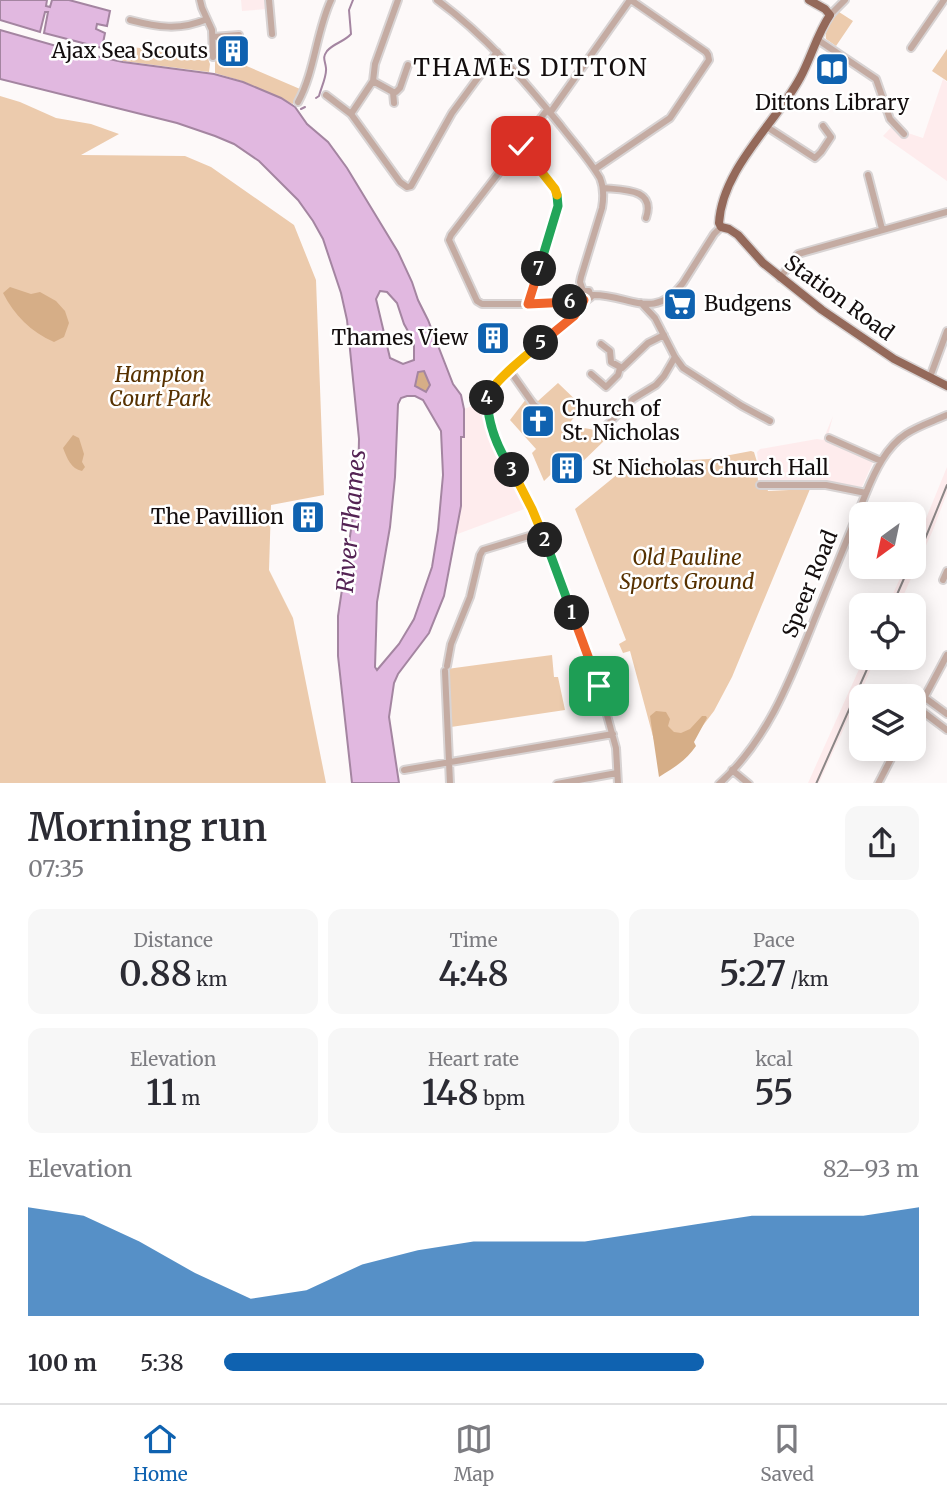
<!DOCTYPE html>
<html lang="en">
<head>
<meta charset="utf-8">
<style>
	body { margin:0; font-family:Merriweather,serif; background:#f7f7f7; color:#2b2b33; height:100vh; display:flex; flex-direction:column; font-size:26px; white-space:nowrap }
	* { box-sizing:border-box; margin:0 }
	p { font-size:23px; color:#7c7c81 }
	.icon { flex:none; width:38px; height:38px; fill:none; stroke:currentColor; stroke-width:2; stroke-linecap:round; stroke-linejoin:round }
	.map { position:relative; height:783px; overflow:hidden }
	.side { display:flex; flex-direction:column; background:#fff; flex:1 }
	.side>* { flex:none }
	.needle { width:46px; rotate:213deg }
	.tools { position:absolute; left:849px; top:502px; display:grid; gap:14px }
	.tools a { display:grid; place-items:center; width:77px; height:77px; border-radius:14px; background:#fff; box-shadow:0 4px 18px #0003; font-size:35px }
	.pin { position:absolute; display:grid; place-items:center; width:60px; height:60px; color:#fff; margin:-30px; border-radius:14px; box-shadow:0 4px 10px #0006 }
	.km { position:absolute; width:35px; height:35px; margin:-18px; border-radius:50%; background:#222; color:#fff; font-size:19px; line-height:35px; text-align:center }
	.round { display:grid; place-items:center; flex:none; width:74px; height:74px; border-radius:14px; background:#f7f7f7 }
	.overview { display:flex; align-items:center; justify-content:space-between; height:119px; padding:0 28px }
	h1 { font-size:38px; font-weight:600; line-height:52px }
	.metrics { display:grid; grid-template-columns:repeat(3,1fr); gap:10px; height:119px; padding:7px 28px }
	.metrics div { display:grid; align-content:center; border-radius:14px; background:#f7f7f7; text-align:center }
	.metrics b { font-size:35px; font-weight:600 }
	.metrics small { font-size:19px; font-weight:400 }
	.metrics p { font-size:19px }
	.chart { height:196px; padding:14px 28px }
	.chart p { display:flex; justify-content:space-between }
	.chart svg { width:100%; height:126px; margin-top:7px; fill:#0f62b0; opacity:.7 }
	ul { padding:0 28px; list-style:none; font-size:23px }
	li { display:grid; grid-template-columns:112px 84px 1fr; align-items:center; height:52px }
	li i { height:18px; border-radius:9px; background:#0f62b0 }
	.dock { display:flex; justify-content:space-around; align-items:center; height:98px; border-top:2px solid #e1e1e2; background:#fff; font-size:19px; color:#7c7c81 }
	.dock a { display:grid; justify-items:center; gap:4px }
	.dock .on { color:#0f62b0 }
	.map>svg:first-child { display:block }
</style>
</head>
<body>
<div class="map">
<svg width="947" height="784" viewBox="0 0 947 784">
	<rect width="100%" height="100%" fill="#fdf9f9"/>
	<path fill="#feeced" d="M241,0H267V9L242,11Z
		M943,79L947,82V181L883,136L896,122L908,133L923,138Z
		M485,401L491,433L527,508L455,535L461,506V437L464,436V409Z
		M833,416L827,439L874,460L862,487L817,480L760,481L757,452L760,449L817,439L823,440Z
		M947,467V493L933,530L899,605H888L905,567H914V548Z
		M864,658H876L819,783H808Z"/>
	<path fill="#eccbad" d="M839,12L853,21L836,46L826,39C824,29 833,19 839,12Z
		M123,46L207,56L210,64L209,72L123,61L120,59Z
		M947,49V81L932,71Z
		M215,60L241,66L242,64L300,89L293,104L242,81L215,73Z
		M0,96L20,102L56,118L91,124L119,134L81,155L185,156L211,167L294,225L316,280L324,495L271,505L269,570L293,618L326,783L0,784Z
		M558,383L583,407L566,427C581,428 597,427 607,438L577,467L568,458L544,481L532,453L536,449L510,420L530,394L538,401Z
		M751,451L754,452L757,462L758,482H765L768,491L810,489L732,677L714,711L698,732L655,744L630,651L623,653L619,644L626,640L575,509L630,464L635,467L643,463L709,459Z
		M552,655L554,677H558L565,710L451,727L447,686V669Z"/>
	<path fill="#d6ae87" d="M10,287L31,294L40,292L56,301L65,311L69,323L64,337L54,342C31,332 14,315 3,293Z
		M418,371H424L430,385L426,392L415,386Z
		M73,435L79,438L84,454L82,462L85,467L82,471C71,469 67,458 63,448Z
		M656,711L666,712L670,719L668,726L674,732L681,733L690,729L702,716H706L707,718L694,742L696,746C686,761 673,768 659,777L650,716Z"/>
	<path fill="#e1b8e0" stroke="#a485a1" stroke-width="2" fill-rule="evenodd" d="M0,0H47L46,6L50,7L52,0H69L110,11L107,26L97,24L96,29L105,33L102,48L44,33L48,12H45L40,32L0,20Z
		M0,30L81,53L123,62L214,74L243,82L281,98L295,107L307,124L328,142L347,168L398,252L412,282L418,300L428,320L453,384L461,395L464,409V437H461V506L444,596L429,633L398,674L394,683L389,717L399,783H352L338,656V616L358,483L359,439L347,320L341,293L323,239L313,221L298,200L259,161L234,144L215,136L177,123L0,79ZM380,291L387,292L397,303L404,324L414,342V360L403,364L390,358L376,299ZM424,371L430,385L426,392L415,386L418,372ZM407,396H415L423,400L441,431L443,475L438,530L432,567L414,619L399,644L377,670L375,667L377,602L390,527L395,477L398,404L401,398Z"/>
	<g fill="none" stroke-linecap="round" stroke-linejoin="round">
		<path stroke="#a485a1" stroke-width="2" d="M316,98L319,96C321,88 327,76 326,68C325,60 322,58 327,51C334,43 344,42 351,34L349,10L353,0
			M301,109L305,107"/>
		<g stroke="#d8d3d3" stroke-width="10">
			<path id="minor" d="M200,0L202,8L212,30L213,57
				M269,0L272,34
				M437,0C485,35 524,80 561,126C574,143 589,159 600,178C604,188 604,197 602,208L581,277L580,282L583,291L581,295L584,300
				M830,15L845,0
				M130,20C157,27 180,31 207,19
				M213,37L239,35
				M818,40L876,79L890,119L904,134
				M911,48L944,0
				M373,81L393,92H396L400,88L408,65
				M393,92L394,103
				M326,95L351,114L400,182L407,187L411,186L452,113L497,52
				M298,102C315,71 316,32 331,0
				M547,110L451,235L449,240L477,301L482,304H545L579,301L582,299
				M550,113L630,0
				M351,114L373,81L375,64L398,0
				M767,127L815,158L821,152L831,137L823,126
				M521,146L555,189L558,200L529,304
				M595,169L670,118L709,60L708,55L706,52L631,0
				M868,175L882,229
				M603,188C623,190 656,188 646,218
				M780,278L798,254L947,212
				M583,291H589L591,297L587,300H584L577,312L496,382L489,391L487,400L492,431L502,453L516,475L534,513L599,686L616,748L618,784
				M591,295C628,293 653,323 683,283L714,234L721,227
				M641,303L655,318L675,357L683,368L742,406L770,421
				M601,344L610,351L611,362L622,368L648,343L664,335
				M510,371L534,405L550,415
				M591,374L606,387L618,375L620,368
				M930,377L947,331
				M605,427L633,399L656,385L664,376L675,357
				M829,438L881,461
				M760,485H826L866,493
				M943,580L947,571
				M447,666L451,644L470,597L480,555L483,550L542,532
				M445,671L450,784
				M924,697L947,714
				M918,708L947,730
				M914,717L947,655
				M404,770L613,734
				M732,770L749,784
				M557,784L617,773
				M719,784C768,740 791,678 815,618C832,576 849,535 866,493C875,471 886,447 906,434C918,426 934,421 947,415
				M878,784L896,749"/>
		</g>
		<g stroke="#d8d3d3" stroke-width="11">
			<path id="major" d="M809,0L825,9L830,15C817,34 811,58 800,78C775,124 722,169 719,223L721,227L729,229L738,235L763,263L822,310L894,359L947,386"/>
		</g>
		<use href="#minor" stroke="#c4aba2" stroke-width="6"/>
		<use href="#major" stroke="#94695a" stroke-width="8"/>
		<path stroke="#8c8787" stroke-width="2" d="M914,566L947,485
			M892,606L909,567
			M816,784L872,658"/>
	</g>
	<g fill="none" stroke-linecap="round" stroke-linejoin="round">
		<g stroke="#fff" stroke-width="14">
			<path id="split-1" d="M572,613L599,686"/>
		</g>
		<g stroke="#fff" stroke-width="14">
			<path id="split-2" d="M545,540L572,613"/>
		</g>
		<g stroke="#fff" stroke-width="14">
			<path id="split-3" d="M512,470L532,509L545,540"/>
		</g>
		<g stroke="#fff" stroke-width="14">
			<path id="split-4" d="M487,398C488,424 497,448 512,470"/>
		</g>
		<g stroke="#fff" stroke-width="14">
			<path id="split-5" d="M487,398C490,384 528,354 541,343"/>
		</g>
		<g stroke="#fff" stroke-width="14">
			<path id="split-6" d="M541,343L574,316L584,300L582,299L579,301L570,302"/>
		</g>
		<g stroke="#fff" stroke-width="14">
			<path id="split-7" d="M539,269L528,304L570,302"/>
		</g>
		<g stroke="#fff" stroke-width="14">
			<path id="split-8" d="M539,269L558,206L557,195"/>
		</g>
		<g stroke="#fff" stroke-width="14">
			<path id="split-9" d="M521,146L555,189L557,195"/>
		</g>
		<use href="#split-1" stroke="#f0652b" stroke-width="9"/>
		<use href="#split-2" stroke="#22a559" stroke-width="9"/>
		<use href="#split-3" stroke="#f5b400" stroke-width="9"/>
		<use href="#split-4" stroke="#22a559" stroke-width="9"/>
		<use href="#split-5" stroke="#f5b400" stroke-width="9"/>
		<use href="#split-6" stroke="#f0652b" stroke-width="9"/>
		<use href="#split-7" stroke="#f0652b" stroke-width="9"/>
		<use href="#split-8" stroke="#22a559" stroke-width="9"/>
		<use href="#split-9" stroke="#f5b400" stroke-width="9"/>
	</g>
	<defs>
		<g id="building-square" transform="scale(1.75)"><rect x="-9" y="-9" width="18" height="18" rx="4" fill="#0f62b0" stroke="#fff"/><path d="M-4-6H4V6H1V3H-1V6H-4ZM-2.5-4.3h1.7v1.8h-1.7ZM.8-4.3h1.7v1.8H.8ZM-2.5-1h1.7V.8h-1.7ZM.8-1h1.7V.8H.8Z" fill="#fff"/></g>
		<g id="library-square" transform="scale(1.75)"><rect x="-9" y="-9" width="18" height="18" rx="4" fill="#0f62b0" stroke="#fff"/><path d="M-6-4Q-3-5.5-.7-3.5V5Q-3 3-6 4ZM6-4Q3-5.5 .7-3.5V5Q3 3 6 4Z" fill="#fff"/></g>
		<g id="supermarket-square" transform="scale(1.75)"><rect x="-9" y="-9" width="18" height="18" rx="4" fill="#0f62b0" stroke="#fff"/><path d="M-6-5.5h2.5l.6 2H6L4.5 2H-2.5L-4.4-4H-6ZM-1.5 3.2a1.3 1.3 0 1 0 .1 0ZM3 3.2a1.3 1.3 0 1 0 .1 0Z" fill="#fff"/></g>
		<g id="church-square" transform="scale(1.75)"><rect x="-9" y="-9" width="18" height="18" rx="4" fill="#0f62b0" stroke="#fff"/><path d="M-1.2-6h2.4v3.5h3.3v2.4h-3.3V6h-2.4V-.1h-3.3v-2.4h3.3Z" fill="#fff"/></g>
	</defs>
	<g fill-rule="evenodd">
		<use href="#building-square" x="233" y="51"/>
		<use href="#library-square" x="832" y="69"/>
		<use href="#supermarket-square" x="680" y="304"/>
		<use href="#building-square" x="493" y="338"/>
		<use href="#church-square" x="538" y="421"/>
		<use href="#building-square" x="567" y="468"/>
		<use href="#building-square" x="308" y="517"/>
	</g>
	<g text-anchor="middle" stroke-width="5" stroke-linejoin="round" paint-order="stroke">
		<g font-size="21" fill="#140e0e" stroke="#fff" text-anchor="end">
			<text x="208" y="58">Ajax Sea Scouts</text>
			<text x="832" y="110" text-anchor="middle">Dittons Library</text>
			<text x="704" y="311" text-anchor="start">Budgens</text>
			<text x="468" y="345">Thames View</text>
			<text x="562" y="416" text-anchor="start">Church of<tspan x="562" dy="24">St. Nicholas</tspan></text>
			<text x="592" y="475" text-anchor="start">St Nicholas Church Hall</text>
			<text x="284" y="524">The Pavillion</text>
		</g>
		<g font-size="21" fill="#140e0e" stroke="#fff">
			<text transform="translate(839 298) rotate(36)" y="7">Station Road</text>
			<text transform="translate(810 584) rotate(-68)" y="7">Speer Road</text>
		</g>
		<g font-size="21" font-style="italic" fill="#573100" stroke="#fff">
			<text x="160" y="382">Hampton<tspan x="160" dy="24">Court Park</tspan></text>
			<text x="687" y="565">Old Pauline<tspan x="687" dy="24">Sports Ground</tspan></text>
		</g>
		<g font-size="23" font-style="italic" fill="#542354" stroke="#fff">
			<text transform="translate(351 521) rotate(-85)" y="8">River Thames</text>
		</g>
		<g font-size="24" letter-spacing="2" fill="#140e0e" stroke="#fff">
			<text x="531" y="76">THAMES DITTON</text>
		</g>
	</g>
</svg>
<div class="tools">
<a><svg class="needle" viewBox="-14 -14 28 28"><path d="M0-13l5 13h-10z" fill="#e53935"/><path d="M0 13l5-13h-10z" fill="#7c7c81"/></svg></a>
<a><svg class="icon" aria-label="locate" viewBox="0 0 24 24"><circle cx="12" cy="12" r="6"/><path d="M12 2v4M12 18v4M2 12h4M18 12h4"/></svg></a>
<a><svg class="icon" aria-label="layers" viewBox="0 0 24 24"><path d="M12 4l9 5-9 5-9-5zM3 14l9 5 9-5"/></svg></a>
</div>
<div class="pin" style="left:599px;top:686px;background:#1e9e55"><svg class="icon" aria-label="arrive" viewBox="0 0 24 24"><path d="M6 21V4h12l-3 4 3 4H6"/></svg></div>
<div class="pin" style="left:521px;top:146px;background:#d93025"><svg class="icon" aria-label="check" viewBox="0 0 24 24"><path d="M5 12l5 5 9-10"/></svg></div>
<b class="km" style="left:572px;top:613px">1</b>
<b class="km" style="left:545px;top:540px">2</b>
<b class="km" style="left:512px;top:470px">3</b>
<b class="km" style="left:487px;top:398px">4</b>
<b class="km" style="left:541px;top:343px">5</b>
<b class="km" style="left:570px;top:302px">6</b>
<b class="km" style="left:539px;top:269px">7</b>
</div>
<section class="side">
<div class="overview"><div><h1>Morning run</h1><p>07:35</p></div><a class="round"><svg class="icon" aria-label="share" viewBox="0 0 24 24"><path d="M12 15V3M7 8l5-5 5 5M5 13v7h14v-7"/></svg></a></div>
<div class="metrics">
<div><p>Distance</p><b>0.88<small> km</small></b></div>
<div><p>Time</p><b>4:48</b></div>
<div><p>Pace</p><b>5:27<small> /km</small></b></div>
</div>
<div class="metrics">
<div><p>Elevation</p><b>11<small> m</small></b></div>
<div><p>Heart rate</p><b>148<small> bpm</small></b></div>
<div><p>kcal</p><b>55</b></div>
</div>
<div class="chart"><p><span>Elevation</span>82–93 m</p>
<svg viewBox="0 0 160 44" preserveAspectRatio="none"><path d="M0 44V6L10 9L20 18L30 29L40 38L50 35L60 26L70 21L80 18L90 18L100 18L110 15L120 12L130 9L140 9L150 9L160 6V44z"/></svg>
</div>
<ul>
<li><b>100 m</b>5:38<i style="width:69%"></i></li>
</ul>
</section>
<nav class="dock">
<a class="on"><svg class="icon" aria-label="home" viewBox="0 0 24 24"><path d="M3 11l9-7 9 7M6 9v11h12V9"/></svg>Home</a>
<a><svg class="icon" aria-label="map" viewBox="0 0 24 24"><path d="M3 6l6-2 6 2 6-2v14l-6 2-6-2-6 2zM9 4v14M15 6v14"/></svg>Map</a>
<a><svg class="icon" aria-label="saved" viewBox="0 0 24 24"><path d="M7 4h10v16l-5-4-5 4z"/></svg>Saved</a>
</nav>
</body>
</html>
